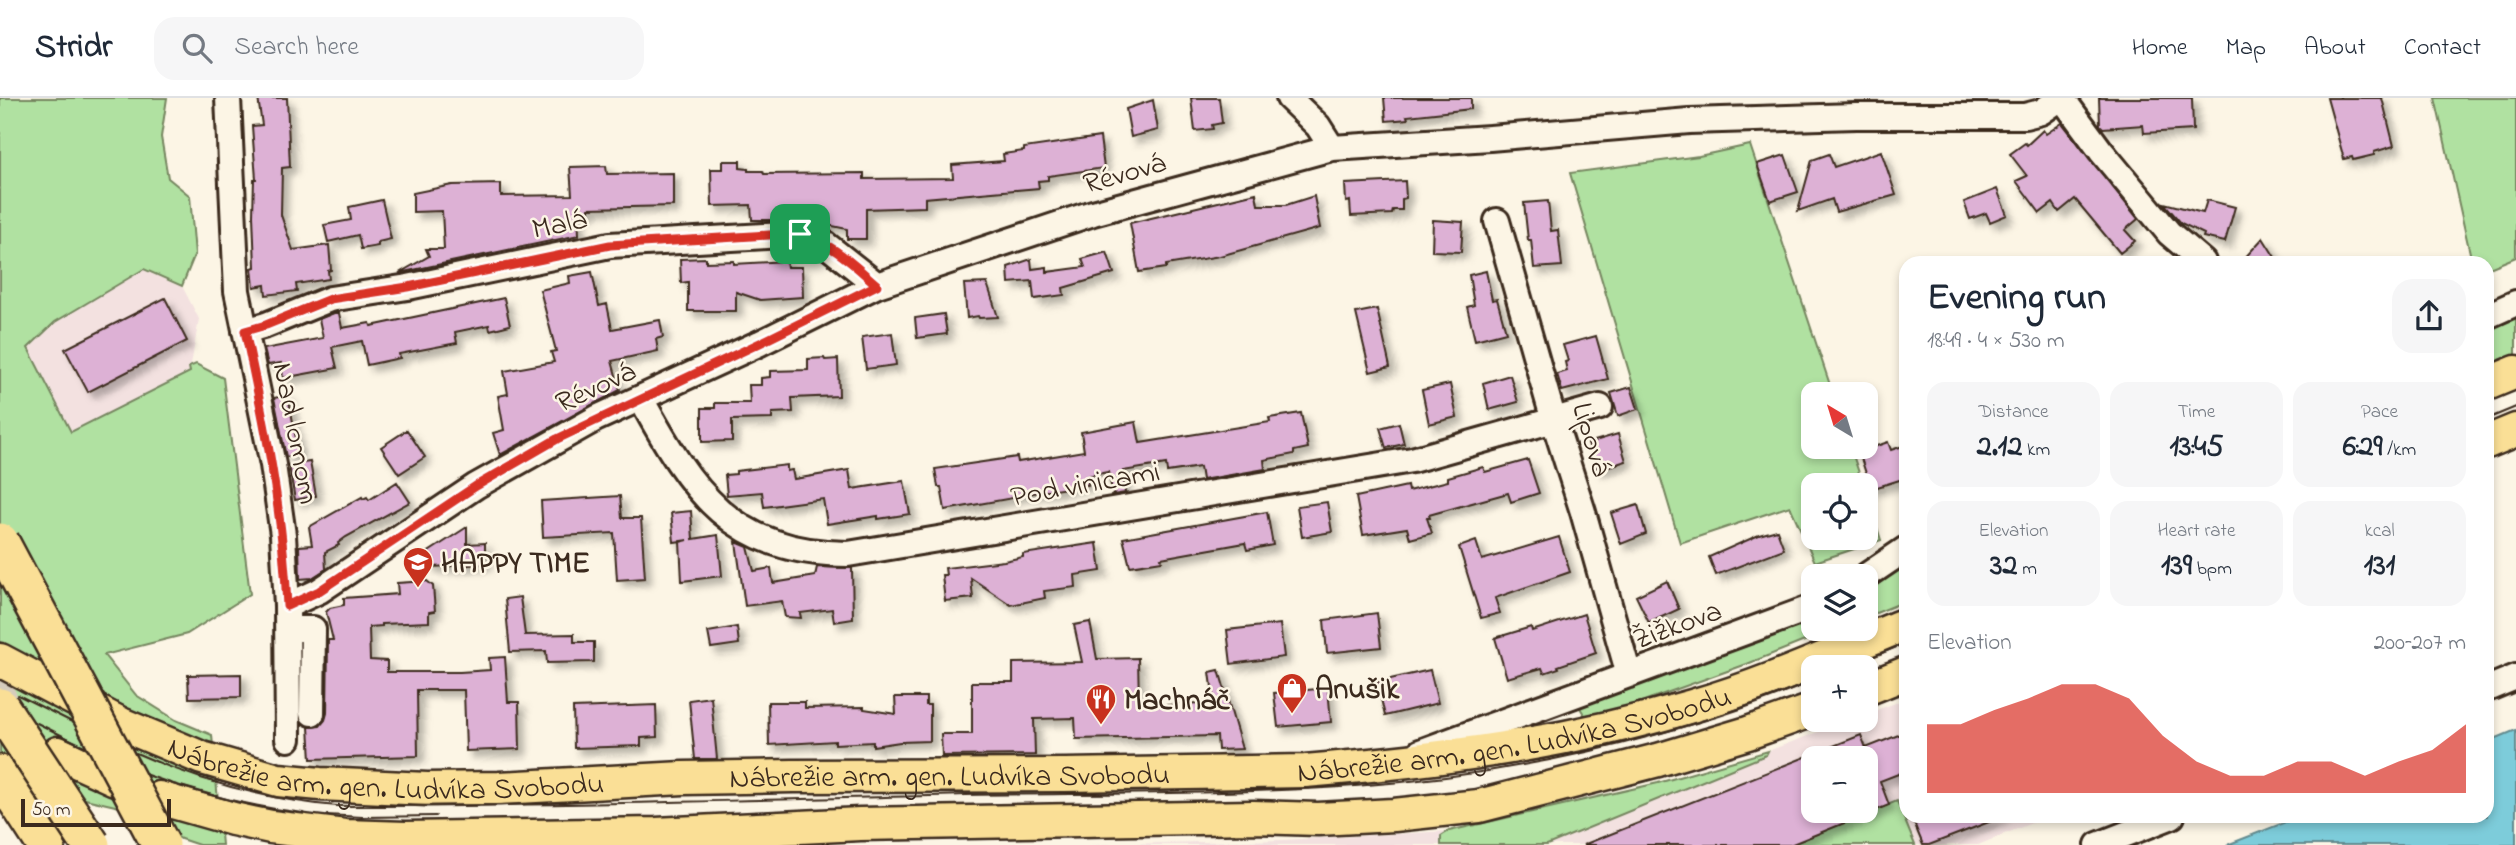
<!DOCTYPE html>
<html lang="en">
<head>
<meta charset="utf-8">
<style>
	body { margin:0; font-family:"Indie Flower",sans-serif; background:#f6f6f7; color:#1f2937; height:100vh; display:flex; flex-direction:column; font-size:26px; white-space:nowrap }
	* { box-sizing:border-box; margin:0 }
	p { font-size:23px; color:#747a83 }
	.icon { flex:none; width:38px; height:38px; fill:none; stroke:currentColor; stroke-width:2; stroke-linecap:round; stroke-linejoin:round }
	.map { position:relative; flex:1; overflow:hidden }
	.sheet { position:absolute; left:1899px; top:158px; width:595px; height:567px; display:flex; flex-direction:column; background:#fff; border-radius:21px; box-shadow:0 4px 10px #0003 }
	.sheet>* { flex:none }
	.needle { width:46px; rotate:322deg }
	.fabs { position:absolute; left:1801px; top:284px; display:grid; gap:14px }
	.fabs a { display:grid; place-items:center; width:77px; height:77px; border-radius:14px; background:#fff; box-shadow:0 4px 10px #0003; font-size:35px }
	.scale { position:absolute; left:21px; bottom:18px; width:150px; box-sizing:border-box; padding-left:7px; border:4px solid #3b2a1e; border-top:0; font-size:19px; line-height:24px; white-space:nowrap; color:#3b2a1e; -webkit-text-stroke:5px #fcf5e5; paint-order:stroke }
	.pin { position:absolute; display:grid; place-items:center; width:60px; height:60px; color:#fff; margin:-30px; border-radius:14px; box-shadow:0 4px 10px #0006 }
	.round { display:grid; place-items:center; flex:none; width:74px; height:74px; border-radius:21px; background:#f6f6f7 }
	.summary { display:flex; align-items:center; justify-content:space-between; height:119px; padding:0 28px }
	h1 { font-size:38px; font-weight:800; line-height:52px }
	.metrics { display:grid; grid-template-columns:repeat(3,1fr); gap:10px; height:119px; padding:7px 28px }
	.metrics div { display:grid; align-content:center; border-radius:18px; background:#f6f6f7; text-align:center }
	.metrics b { font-size:30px; font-weight:800 }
	.metrics small { font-size:19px; font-weight:400 }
	.metrics p { font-size:19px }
	.chart { height:196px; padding:14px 28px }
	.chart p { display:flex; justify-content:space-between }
	.chart svg { width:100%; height:126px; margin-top:7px; fill:#d93025; opacity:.7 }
	header { display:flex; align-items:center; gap:42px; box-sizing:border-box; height:98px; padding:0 35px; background:#fff; border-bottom:2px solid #e0e1e3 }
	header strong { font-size:33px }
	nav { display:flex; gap:38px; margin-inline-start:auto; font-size:24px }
	.search { width:490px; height:63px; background:#f6f6f7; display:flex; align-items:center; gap:18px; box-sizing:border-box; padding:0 24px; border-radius:21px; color:#747a83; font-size:26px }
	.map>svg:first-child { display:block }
</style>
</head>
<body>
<header>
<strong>Stridr</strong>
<div class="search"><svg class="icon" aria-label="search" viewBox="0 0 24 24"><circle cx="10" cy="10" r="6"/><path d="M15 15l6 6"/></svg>Search here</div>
<nav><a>Home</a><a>Map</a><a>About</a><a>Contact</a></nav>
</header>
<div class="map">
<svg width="2516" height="747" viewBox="0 0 2516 747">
	<defs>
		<filter id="shadow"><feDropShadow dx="6" dy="6" stdDeviation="3.5" flood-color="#0004"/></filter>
	</defs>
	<rect width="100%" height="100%" fill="#fcf5e5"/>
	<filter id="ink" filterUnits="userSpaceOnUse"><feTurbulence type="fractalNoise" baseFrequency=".0143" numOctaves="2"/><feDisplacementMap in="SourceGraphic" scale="14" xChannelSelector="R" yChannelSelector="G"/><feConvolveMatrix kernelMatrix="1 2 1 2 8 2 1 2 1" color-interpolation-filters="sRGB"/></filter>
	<g filter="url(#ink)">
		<path fill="#f3e1e0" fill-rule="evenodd" d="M145,171L182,188L199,221L190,273L71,334L28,249L55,224Z
			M1906,601V718H2038L2039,722L1978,747H1088L1283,742L1449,733L1658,685L1768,653L1852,621H1866V616ZM1813,660H1866V712H1813Z"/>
		<path fill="#b0e1a1" stroke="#768660" stroke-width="2" d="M0,0H167L161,39L168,80L190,98L195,156L182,188L144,171L55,224L28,250L71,334L190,274L189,269L196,266L223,280L250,496L187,536L104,557L136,597L176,622L212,637L222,747H199L181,741L137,713L20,686L0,687Z
			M2435,0H2516V159L2487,171V164H2472Z
			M1750,47L1833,296H1813V348H1850L1863,387H1813V439H1866V394L1881,442L1815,464L1790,408L1680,445L1570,75L1699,58Z
			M2516,213V258L2487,270V228Z
			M1906,466V503L1866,519V492Z
			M1813,519V530H1837L1747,566L1588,623L1579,608Z
			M1768,653L1766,657L1547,747H1441V738L1449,733L1658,685Z
			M1897,703L1915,747H1790Z"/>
		<path fill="#7dccda" stroke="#638b8f" stroke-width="2" d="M2516,632V747H2227L2301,718H2487V644Z"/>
		<path fill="#ddb1d5" stroke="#3b2a1e" stroke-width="2" fill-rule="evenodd" filter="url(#shadow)" d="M258,0H287L290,69L282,70L281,117L293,152L329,147L331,172L328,173L329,181L296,186L297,193L266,197L265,187L254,189L252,170L255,169L253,117L254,81H256L252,28L262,27Z
			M1191,0H1219L1222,25L1212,27L1213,31L1195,33Z
			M1384,0H1471V11L1407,18L1408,21L1386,23Z
			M2099,0H2192L2193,32L2144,35L2143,27L2103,30L2100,27Z
			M2327,0H2382L2394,48L2374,54V57L2353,62L2352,59L2344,61Z
			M1153,2L1158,32L1131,39L1126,11Z
			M2062,25L2138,121L2125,132L2135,143L2120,155L2075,101L2059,114L2053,105L2040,115L2016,83L2027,78L2010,56L2025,45L2027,47L2043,32L2046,36Z
			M1100,39L1104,70L1048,78V82L1038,83L1039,90L925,100V109L866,111V141H847V131L804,122H752L751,107L712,108L711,71H723V63H740V70L748,71V73H763L764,76L864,75V81L953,80L952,67L1004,63L1003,56L1024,53V50Z
			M1881,53L1896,97L1836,114L1832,101L1798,113L1812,62L1829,56L1834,69Z
			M1785,57L1798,94L1770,103L1757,66Z
			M606,68L607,76L673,75V108L589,110V114H578L579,137L399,175L429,158L426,151H444L442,113L413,114V95L452,87L501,86V98L572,97L570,69Z
			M1405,83L1406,100L1402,101V112H1393L1392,116L1351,118L1350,103L1346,104L1345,86Z
			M1997,91L2007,117L1990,124L1986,115L1970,121L1964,104Z
			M1256,95L1258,107H1286L1314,98L1320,130L1220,158L1166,167V170L1139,174L1130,125Z
			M382,102L391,141L378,144V148L361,151L358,137L328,144L324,127L351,122L349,109Z
			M2207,102L2235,109L2225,144L2203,139L2204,136L2181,125L2164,105L2203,115Z
			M1548,103L1551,133L1558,132L1562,168L1534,170L1531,142H1528L1524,105Z
			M1433,122L1463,124L1461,154L1432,153Z
			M2263,140L2278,164H2241Z
			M1107,154L1114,175L1063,190L1064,197L1034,201L1032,183L1009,185L1008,169L1031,161L1032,171L1047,169V174L1085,169L1082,161Z
			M706,160V164L734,163V166L786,163L787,169H802L803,199L760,202L736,194V213H688V184L681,185L680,161Z
			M1486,173L1492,202L1497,201L1506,234L1475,242L1467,209L1474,207L1469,177Z
			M592,174L599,208L607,206L612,231L660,222L663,239L656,241L658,253L612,263L620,292L500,357L493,335L504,332L498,298L508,296L504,273L554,264L551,254L556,253L540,192L570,185L569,178Z
			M987,185L998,219L979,220L978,218L967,220L964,186Z
			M165,200L187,243L88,294L65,251Z
			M504,200L510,227L490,232L489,227L455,234L457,245L399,256L400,260L367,267L362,243L332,249L337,270L283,280L281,265L268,267L264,251L323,240L319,221L334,215H339L342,230L370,225L371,228Z
			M1377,211L1390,269L1370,274L1356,215Z
			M944,216L947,236L917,240L915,220Z
			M892,235L896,267L866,271L862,239Z
			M1596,238L1608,281L1562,293L1557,276L1567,273L1565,264L1568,263L1563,247Z
			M824,260L825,262L838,261L839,298L792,300L793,314L772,315V321L732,322V343L702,344V310H715V305H750L749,287H761V280L770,279V273L808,272V261Z
			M1510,277L1518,304L1489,312L1483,285Z
			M1450,286L1457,319L1429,326L1422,292Z
			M1631,289L1638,311L1618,318L1611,295Z
			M288,297L299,357L286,359L274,300Z
			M1301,315L1308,350L1294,353V356L1264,362L1265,371L1202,382L1200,369L1167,374L1166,366L1123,373L1125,395L1113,397L1108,374L1087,378L1088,387L1013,398V400L945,412L941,389H938L935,371L1017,359L1018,364L1084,353L1081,334L1136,324L1140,345L1270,324L1269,320Z
			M1399,325L1404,346L1386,350L1380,330Z
			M407,332L425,359L399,376L381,349Z
			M1618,336L1626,363L1597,372L1588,345Z
			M1888,344L1891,352L1906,347V380L1871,391L1859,354Z
			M1528,362L1539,395L1511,404L1508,395L1429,417L1430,420H1427L1432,435L1410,441L1407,430L1363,437L1356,399L1407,388L1408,393L1448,383V379L1483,369L1485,374Z
			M310,364L316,398L295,402L289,367Z
			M787,367V373L792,372L794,381L849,372L852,391L904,383L910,416L878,421V418L827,426L823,401L764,409L762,394L727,397L725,377L736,376V373Z
			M397,384L410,404L346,439L338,445L339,447L325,454L326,471L312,480L300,481L299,448L312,447L309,429L362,399L363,401L367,399L369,402Z
			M620,398L622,420H641L645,480L617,482L614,435L543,439L541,403Z
			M1327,404L1332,434L1302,439L1297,408Z
			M1638,407L1646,436L1621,446L1611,415Z
			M691,413L693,441L718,437L722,478L682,483L680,444L688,442L674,444L671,415Z
			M1267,414L1273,447L1247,452L1245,445L1161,460L1162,463L1130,468L1123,440Z
			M467,429V446L485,445V466L432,469L424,457Z
			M1777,432L1784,451L1716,477L1709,459L1759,437Z
			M1559,439L1570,474L1495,500L1500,515L1481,520L1459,449L1476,443L1482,462Z
			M736,444L748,449L754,473L771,470L773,485L815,478L817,469L852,470L853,521L834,524L832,511L800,515L801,520L785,519L782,503L745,508Z
			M1097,445L1101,473L1075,477L1076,489L1044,493L1045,500L1011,507L971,480L973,500L945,503L942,477H946L945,470L1004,463L1023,459V456Z
			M427,483L433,488L435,513L429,514V524L382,526V528L369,529L370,562L387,563V574H460L490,572L489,560L505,559L508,604H519L520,651L466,653L464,592H417L418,658L311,661L309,629L320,628L325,622L327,615L328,542H333L326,514L330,510L344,507V500L398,496L397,485Z
			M1667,483L1679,511L1649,525L1636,498Z
			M520,499L525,537L574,536V544H594V564L547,565L546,553L510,554L505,501Z
			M1377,515L1381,549L1327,555L1324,522Z
			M1584,516L1596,555L1558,568L1559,570L1544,575L1542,570L1507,580L1495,540L1531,529L1532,533Z
			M1090,524L1097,561L1138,560L1139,602H1153V608L1214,604L1210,574L1219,572L1242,651L1218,652L1217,638L1076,641L1075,620L1034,621L1035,657L942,658L941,636H972V584H1013V565L1082,564L1074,527Z
			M1280,526L1284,559L1231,566L1227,532Z
			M737,529L739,546L711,550L708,534Z
			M1430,572L1438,605L1385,618L1377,584Z
			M241,576V599L189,600L188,577Z
			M1328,590L1331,624L1278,629L1274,595Z
			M711,599L717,661H695L689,602Z
			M895,599H926V607H930V643L900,644L873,648V644L835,646V643L769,647L768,604H805V610L864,609V611L896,616Z
			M656,607L657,639L641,640V648L574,650L573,610Z
			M1906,634V673L1880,683L1889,707L1790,747H1583L1861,637L1866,650ZM1813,660H1866V712H1813Z
			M1911,718H2002V719L1929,747H1923Z"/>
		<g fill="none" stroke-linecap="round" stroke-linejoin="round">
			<path stroke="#d5ccbd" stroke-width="32" stroke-dasharray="32 16" stroke-linecap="butt" d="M0,596L13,589"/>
			<g stroke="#3b2a1e" stroke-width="30">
				<path id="minor" d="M228,0L237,193L273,367L283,437L287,508L288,641
					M1289,0L1318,28L1332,50
					M2062,0L2101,53L2169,135L2203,164
					M1497,123L1554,323L1583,414L1629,577
					M2487,218L2516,205
					M245,233L266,227L330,201L408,189L610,147L800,136L820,142L877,187
					M641,301C692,394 732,455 848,456L1412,362L1600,309
					M1866,478L1906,451
					M287,508L319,493L476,388L597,320L760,245L877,187L1093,115L1332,50L1490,40L1689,23L1856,18H2025L2041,14L2061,0
					M288,531H313L312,615
					M2487,591L2516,579
					M1420,654L1813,509
					M2098,747L2172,718"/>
			</g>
			<g stroke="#3b2a1e" stroke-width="37">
				<g id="major">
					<path d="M2487,286L2516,274"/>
					<path d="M2487,344L2516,332"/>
					<path id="s1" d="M0,562L121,626L202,660L278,682L320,686L427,691L499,690L683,680L793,678L1065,677L1305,673C1438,662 1564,646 1692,608C1765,587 1835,555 1906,526"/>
					<path d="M1866,591L1906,575"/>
					<path d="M58,655L115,681"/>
					<path d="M159,700L233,721L271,729L345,738L406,740L656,736L860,726L1253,719L1318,721L1394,717L1479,708L1658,662L1748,635L1813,612"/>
				</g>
			</g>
			<g stroke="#3b2a1e" stroke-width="42">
				<path id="highway" d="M0,676L46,747"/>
			</g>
			<use href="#minor" stroke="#fcf5e5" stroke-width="24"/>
			<use href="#major" stroke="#fadf96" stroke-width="32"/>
			<use href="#highway" stroke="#fadf96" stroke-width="37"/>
			<path stroke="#3b2a1e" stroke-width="2" d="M2487,321L2516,309
				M1848,569L1906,545
				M18,597L90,633
				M37,625L103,658
				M136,655C201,684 267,702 337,708C547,708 757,702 966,697C1096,695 1226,697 1355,688C1511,677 1668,642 1813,583
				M147,677C198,696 249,708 303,715
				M327,717L362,719L436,718"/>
			<g stroke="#3b2a1e" stroke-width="42" stroke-linecap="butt">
				<path id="highway-bridge" d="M0,444L161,747
					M0,609L91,747"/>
			</g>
			<use href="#highway-bridge" stroke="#fadf96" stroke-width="37"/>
		</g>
	</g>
	<g fill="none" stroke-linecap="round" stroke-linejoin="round" filter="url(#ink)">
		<g stroke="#fff" stroke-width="14">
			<path id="route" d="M785,136C825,137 848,162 877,187L760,245L557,341L476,388L319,493L287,508C283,414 265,326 245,233L266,227L330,201L408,189L610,147Z"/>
		</g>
		<use href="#route" stroke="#d93025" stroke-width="9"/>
	</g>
	<defs>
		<g id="school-pin" transform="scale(1.575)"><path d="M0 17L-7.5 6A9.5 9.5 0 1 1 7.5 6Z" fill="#c8321e" stroke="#fcf5e5"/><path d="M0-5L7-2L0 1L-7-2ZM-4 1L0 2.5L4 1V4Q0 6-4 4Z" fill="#fff"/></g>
		<g id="shop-pin" transform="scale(1.575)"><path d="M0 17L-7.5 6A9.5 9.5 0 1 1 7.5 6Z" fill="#c8321e" stroke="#fcf5e5"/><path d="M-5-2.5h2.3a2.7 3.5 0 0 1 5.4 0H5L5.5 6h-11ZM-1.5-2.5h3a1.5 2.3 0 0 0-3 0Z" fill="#fff"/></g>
		<g id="restaurant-pin" transform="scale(1.575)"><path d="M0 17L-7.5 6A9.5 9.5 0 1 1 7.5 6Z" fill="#c8321e" stroke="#fcf5e5"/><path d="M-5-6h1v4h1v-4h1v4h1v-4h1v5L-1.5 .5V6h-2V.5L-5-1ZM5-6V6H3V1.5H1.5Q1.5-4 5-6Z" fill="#fff"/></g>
	</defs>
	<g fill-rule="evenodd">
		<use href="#school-pin" x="418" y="464"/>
		<use href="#shop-pin" x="1292" y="590"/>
		<use href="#restaurant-pin" x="1101" y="601"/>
	</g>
	<g text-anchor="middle" stroke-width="5" stroke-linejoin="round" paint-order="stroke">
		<g font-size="30" fill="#3b2a1e" stroke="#fcf5e5">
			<text transform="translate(1124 74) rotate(-16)" y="10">Révová</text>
			<text transform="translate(559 125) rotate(-12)" y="10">Malá</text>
			<text transform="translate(595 288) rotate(-25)" y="10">Révová</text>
			<text transform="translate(297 335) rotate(79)" y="10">Nad lomom</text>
			<text transform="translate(1593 341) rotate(73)" y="10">Lipová</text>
			<text transform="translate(1085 385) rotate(-10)" y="10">Pod vinicami</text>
			<text transform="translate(1677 526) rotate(-20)" y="10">Žižkova</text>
			<text dy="10" stroke="none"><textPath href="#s1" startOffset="1544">Nábrežie arm. gen. Ludvíka Svobodu</textPath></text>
			<text dy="10" stroke="none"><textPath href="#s1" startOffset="410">Nábrežie arm. gen. Ludvíka Svobodu</textPath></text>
			<text dy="10" stroke="none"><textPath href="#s1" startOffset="976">Nábrežie arm. gen. Ludvíka Svobodu</textPath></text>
		</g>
		<g font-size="30" font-weight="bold" fill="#3b2a1e" stroke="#fcf5e5" text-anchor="start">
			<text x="441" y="474">HAPPY TIME</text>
			<text x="1315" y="600">Anušik</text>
			<text x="1124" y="611">Machnáč</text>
		</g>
	</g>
</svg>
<div class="fabs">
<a><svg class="needle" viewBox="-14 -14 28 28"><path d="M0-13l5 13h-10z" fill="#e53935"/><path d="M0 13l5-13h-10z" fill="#747a83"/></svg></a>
<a><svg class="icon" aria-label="locate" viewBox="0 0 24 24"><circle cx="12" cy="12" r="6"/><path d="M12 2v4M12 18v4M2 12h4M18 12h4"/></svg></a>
<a><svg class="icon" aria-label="layers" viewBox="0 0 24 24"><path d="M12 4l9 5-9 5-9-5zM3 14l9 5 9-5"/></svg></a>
<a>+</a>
<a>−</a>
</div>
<div class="scale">50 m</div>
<div class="pin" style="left:800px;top:136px;background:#1e9e55"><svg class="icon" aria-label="arrive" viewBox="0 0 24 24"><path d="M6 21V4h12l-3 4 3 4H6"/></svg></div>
<section class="sheet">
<div class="summary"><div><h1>Evening run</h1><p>18:49 · 4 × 530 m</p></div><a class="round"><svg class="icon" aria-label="share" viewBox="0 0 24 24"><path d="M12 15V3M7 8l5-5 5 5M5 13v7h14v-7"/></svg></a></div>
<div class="metrics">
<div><p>Distance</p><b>2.12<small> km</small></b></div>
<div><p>Time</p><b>13:45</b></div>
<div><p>Pace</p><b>6:29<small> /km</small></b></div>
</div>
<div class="metrics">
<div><p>Elevation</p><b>32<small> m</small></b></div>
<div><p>Heart rate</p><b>139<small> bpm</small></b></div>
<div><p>kcal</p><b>131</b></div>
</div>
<div class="chart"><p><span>Elevation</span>200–207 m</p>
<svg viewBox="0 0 160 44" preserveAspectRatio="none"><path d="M0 44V20L10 20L20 15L30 11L40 6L50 6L60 11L70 24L80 33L90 38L100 38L110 33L120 33L130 38L140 33L150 29L160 20V44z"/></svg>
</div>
</section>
</div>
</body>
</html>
